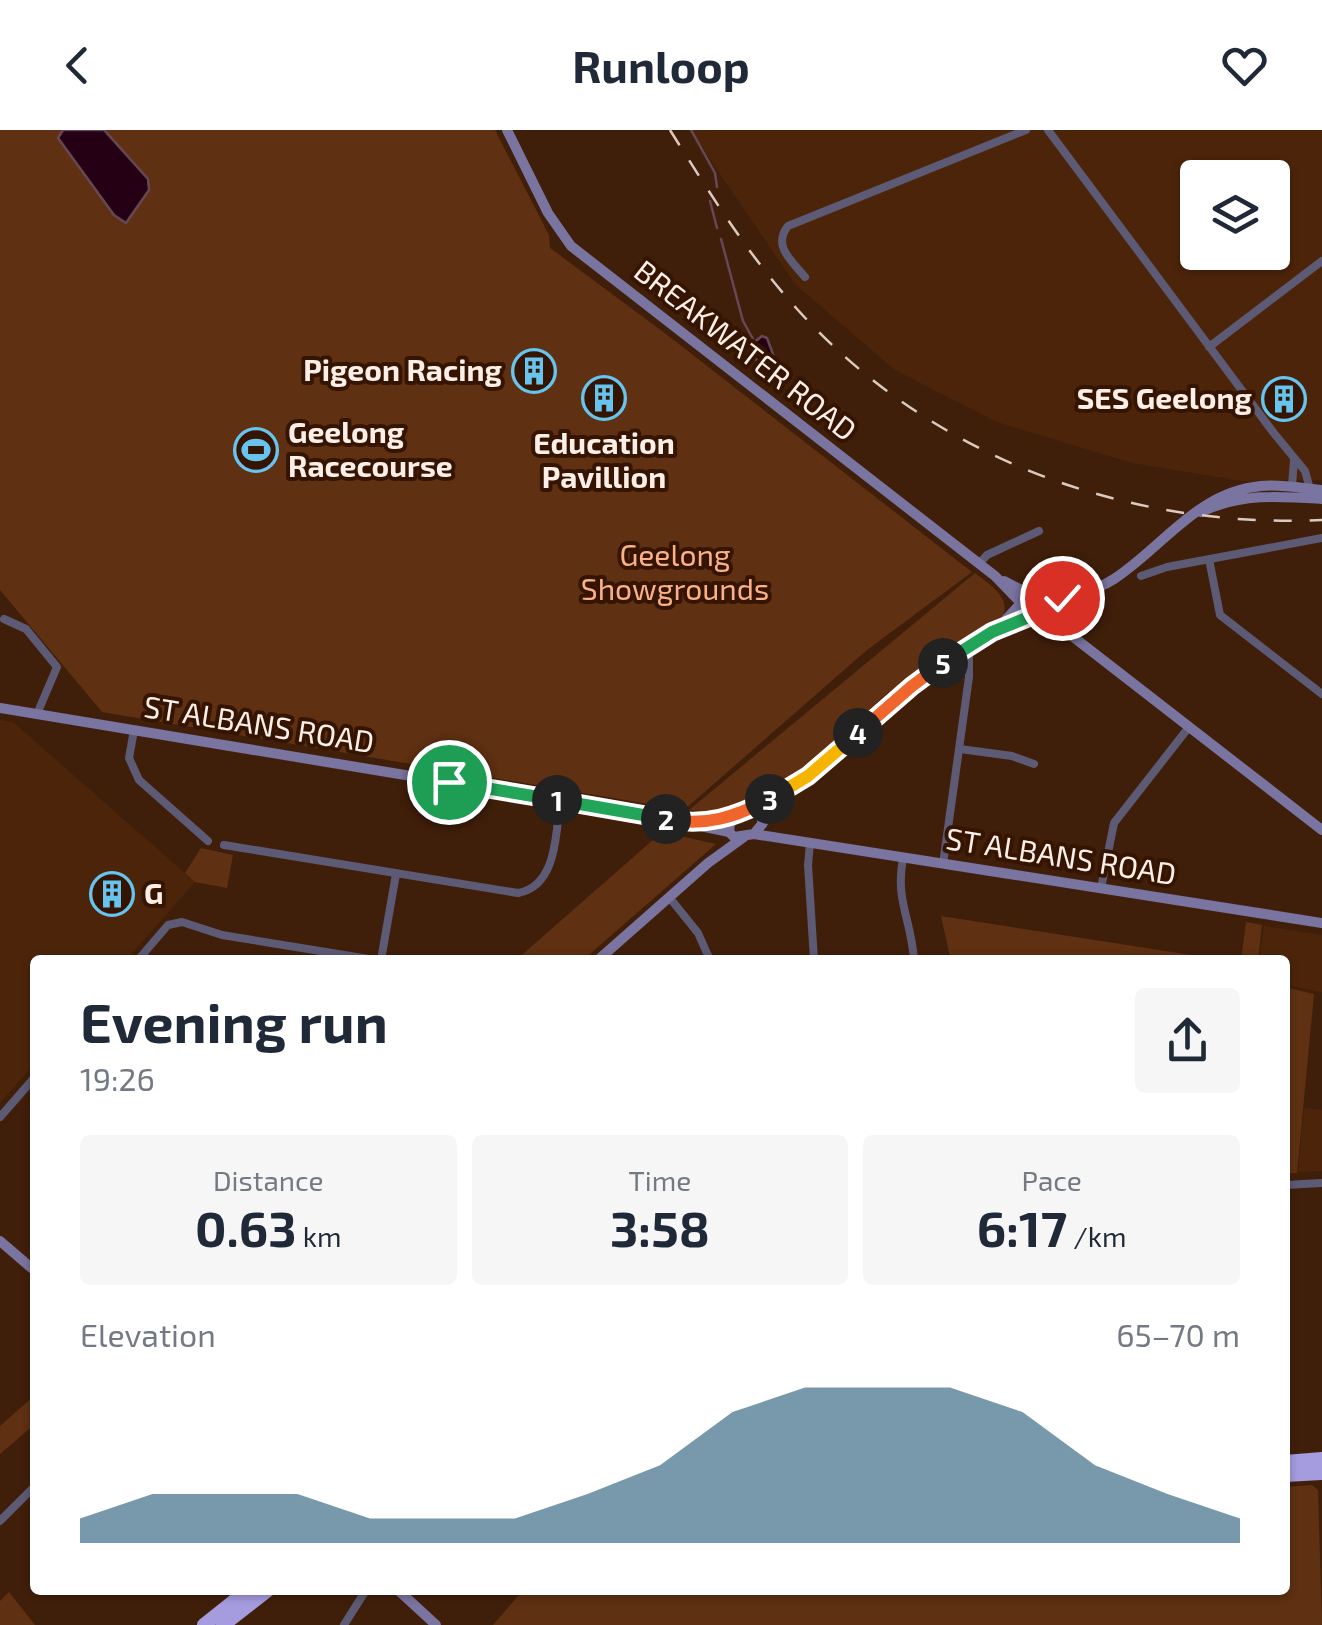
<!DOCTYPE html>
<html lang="en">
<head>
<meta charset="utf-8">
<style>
	body { margin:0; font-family:"Exo 2",sans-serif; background:#f6f6f7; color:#1f2937; height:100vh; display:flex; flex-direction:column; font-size:38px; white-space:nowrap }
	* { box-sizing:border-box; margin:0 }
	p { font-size:32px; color:#747a83 }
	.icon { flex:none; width:55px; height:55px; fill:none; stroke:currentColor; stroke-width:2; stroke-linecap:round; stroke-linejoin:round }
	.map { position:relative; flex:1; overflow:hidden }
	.details { position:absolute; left:30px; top:825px; width:1260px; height:640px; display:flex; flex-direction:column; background:#fff; border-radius:10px; box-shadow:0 2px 8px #0004 }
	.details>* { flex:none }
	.fabs { position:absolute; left:1180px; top:30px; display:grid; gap:20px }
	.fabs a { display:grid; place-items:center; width:110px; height:110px; border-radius:10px; background:#fff; box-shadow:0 2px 8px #0004; font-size:50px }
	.pin { position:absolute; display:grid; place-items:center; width:85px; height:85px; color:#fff; margin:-42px; border:5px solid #fff; border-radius:50%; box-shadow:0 2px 10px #0007 }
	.km { position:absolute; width:50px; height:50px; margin:-25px; border-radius:50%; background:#222; color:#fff; font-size:28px; line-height:50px; text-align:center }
	.round { display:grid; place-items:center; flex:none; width:105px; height:105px; border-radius:10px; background:#f6f6f7 }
	.head { display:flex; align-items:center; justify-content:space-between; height:170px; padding:0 50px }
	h1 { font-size:55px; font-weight:700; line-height:75px }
	.figures { display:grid; grid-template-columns:repeat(3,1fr); gap:15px; height:170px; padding:10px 50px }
	.figures div { display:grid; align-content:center; border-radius:10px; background:#f6f6f7; text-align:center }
	.figures b { font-size:50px; font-weight:700 }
	.figures small { font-size:28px; font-weight:400 }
	.figures p { font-size:28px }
	.chart { height:280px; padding:20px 50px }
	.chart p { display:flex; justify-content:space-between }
	.chart svg { width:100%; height:180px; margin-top:10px; fill:#3f6f8a; opacity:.7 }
	header { display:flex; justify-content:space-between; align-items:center; height:130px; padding:0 50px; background:#fff; font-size:45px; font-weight:700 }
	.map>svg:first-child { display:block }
</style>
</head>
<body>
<header><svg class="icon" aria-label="back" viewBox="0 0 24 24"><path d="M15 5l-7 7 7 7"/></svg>Runloop<svg class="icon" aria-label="heart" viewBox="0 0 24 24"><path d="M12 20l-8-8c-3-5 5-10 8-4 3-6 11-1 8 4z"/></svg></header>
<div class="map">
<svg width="1322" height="1495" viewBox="0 0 1322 1495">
	<rect width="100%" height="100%" fill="#401f0a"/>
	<path fill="#4c240a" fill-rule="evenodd" d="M690,0H1322V350L1242,351L1132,333L997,292L895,240L795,154ZM1198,48H1272V122H1198Z
		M0,590L13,592L195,752L126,830H35V933L0,973Z
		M1264,796L1322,805V862L1285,855V830H1259Z
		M1304,978L1322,980V1041L1298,1042Z"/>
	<path fill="#5f3012" d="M0,0H495L549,105L550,118L666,204L972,442L867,520L684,680L102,582L0,460Z
		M975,443C989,454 1009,465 1004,485L886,564L788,654L730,683L689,680Z
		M662,702L716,714L583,830H516Z
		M201,718L233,725L227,758L195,752L185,743Z
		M941,786L1223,830H963L962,826L950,827Z
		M1246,792L1262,795L1258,830H1241Z
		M1285,857L1314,864L1297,1043H1285Z
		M35,1265V1294L0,1324V1296Z
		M1312,1355L1318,1360L1322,1495H493L523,1460H1285V1357Z
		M9,1462L35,1495H0V1471Z"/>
	<path fill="#250014" stroke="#664854" stroke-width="2.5" d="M63,0H104L148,49L149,60L126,93L114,85L58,8Z
		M762,206L767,208L774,227L768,244H762L751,215Z"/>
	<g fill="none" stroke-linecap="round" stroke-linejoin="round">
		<path stroke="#664854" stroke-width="2.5" d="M691,0L715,43L717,57
			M710,71L717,98
			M721,109L743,191L753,209"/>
		<path stroke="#5d5a75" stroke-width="8" d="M1048,0L1273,302L1305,341L1310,359
			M805,147C792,131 772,116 788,96L1026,0
			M1209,217L1322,131
			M1292,356L1294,330
			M1209,429L1220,485L1322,564
			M979,434L987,425L1039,401
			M1141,446L1167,437L1322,408
			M4,489L26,499L57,537L37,584
			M134,600L129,628L139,650L208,711
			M960,619L1012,626L1034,634
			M810,713L808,735L814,830
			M224,715L518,763C557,756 556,703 560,671
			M903,728C895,771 911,788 914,830
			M943,734L969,547V526L965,518
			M1101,758L1114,693L1189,597
			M669,767L698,803L710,830
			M138,830L168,795L182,792L222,805L375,830
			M381,830L396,744
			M0,987L35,947
			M1285,1055L1322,1053
			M0,1391L35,1356
			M344,1495L366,1460"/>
		<path stroke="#7a74a0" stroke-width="10" d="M507,0L548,83L571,116L995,446L1021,473
			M1201,382C1241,363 1279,366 1322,369
			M1004,451L1027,463
			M1034,462L1074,459
			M1044,477C1066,463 1092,464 1114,449C1164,416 1197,362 1261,356C1281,354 1301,358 1322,360
			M1034,485L1063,499L1322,700
			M1000,496L1021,473
			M0,578L653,686L729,702
			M747,680L786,660
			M748,680L760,683L763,693L754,704L734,707L729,702L730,693Z
			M764,689L779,672L912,555L974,512L1032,485
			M754,704L1322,793
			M598,830L708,733L744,707
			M0,1111L35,1141
			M398,1460L436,1495"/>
		<path stroke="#a49cdf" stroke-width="14" d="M1285,1332L1322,1329
			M1285,1345L1322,1343
			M204,1495L248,1460
			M223,1495L268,1460"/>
		<path stroke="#dbcac0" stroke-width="2.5" stroke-dasharray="18 18" stroke-linecap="butt" d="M670,0C709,62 748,125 797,179C930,327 1126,399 1322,390"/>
	</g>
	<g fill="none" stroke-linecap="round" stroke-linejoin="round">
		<g stroke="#fff" stroke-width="20">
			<path id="split-1" d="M449,652L557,670"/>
		</g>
		<g stroke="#fff" stroke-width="20">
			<path id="split-2" d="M557,670L666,689"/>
		</g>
		<g stroke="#fff" stroke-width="20">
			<path id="split-3" d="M666,689C706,697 735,687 770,669"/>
		</g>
		<g stroke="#fff" stroke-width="20">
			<path id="split-4" d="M770,669L808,646L858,603"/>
		</g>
		<g stroke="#fff" stroke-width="20">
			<path id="split-5" d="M858,603L912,556L943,533"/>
		</g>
		<g stroke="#fff" stroke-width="20">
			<path id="split-6" d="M943,533L992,502L1039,483"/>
		</g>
		<g stroke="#fff" stroke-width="20">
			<path id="split-7" d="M1039,483L1044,476L1062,468"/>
		</g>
		<use href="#split-1" stroke="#22a559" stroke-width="12"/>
		<use href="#split-2" stroke="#22a559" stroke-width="12"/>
		<use href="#split-3" stroke="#f0652b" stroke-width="12"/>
		<use href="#split-4" stroke="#f5b400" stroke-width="12"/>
		<use href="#split-5" stroke="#f0652b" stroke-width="12"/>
		<use href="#split-6" stroke="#22a559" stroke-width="12"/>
		<use href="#split-7" stroke="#f5b400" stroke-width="12"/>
	</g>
	<defs>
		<g id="building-ring" transform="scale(2.25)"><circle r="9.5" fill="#351502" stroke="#66c4ef" stroke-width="1.5"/><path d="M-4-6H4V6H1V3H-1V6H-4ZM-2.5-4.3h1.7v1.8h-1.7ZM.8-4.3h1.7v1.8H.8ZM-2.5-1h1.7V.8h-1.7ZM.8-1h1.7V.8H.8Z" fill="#66c4ef"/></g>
		<g id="stadium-ring" transform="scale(2.25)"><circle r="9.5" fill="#351502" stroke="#66c4ef" stroke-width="1.5"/><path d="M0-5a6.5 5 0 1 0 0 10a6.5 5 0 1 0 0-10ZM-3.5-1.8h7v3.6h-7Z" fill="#66c4ef"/></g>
	</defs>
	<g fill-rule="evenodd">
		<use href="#building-ring" x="534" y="241"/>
		<use href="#building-ring" x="604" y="268"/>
		<use href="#building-ring" x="1284" y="269"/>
		<use href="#stadium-ring" x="256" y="320"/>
		<use href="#building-ring" x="112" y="764"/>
	</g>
	<g text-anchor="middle" stroke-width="8" stroke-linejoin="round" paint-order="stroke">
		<g font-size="30" fill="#fdefe8" stroke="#351502">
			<text transform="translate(745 221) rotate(38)" y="10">BREAKWATER ROAD</text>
			<text transform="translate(259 595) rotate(9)" y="10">ST ALBANS ROAD</text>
			<text transform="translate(1061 727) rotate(9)" y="10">ST ALBANS ROAD</text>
		</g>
		<g font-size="30" font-weight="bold" fill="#fdefe8" stroke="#351502" text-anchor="end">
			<text x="502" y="251">Pigeon Racing</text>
			<text x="1252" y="279">SES Geelong</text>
			<text x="288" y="313" text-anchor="start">Geelong<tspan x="288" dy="34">Racecourse</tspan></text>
			<text x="604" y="324" text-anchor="middle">Education<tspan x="604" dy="34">Pavillion</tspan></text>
			<text x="144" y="774" text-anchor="start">G</text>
		</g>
		<g font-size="30" fill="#fbb188" stroke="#351502">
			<text x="675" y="436">Geelong<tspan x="675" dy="34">Showgrounds</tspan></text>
		</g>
	</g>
</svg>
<div class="fabs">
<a><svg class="icon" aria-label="layers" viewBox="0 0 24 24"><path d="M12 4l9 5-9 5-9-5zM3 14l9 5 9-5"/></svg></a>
</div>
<div class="pin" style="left:449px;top:652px;background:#1e9e55"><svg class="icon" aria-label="arrive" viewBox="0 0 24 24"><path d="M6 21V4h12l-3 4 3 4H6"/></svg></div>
<div class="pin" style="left:1062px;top:468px;background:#d93025"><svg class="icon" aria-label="check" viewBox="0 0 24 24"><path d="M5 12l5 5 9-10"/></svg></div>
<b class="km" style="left:557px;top:670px">1</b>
<b class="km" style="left:666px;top:689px">2</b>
<b class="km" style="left:770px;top:669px">3</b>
<b class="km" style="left:858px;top:603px">4</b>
<b class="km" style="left:943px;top:533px">5</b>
<section class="details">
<div class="head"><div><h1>Evening run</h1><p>19:26</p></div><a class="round"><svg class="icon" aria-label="share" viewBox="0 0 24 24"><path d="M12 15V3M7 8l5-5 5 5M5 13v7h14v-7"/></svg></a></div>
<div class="figures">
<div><p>Distance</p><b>0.63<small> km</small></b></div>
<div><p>Time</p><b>3:58</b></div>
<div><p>Pace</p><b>6:17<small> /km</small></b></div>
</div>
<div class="chart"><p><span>Elevation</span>65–70 m</p>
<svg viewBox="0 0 160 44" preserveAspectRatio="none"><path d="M0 44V38L10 32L20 32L30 32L40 38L50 38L60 38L70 32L80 25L90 12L100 6L110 6L120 6L130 12L140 25L150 32L160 38V44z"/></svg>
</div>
</section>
</div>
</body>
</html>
